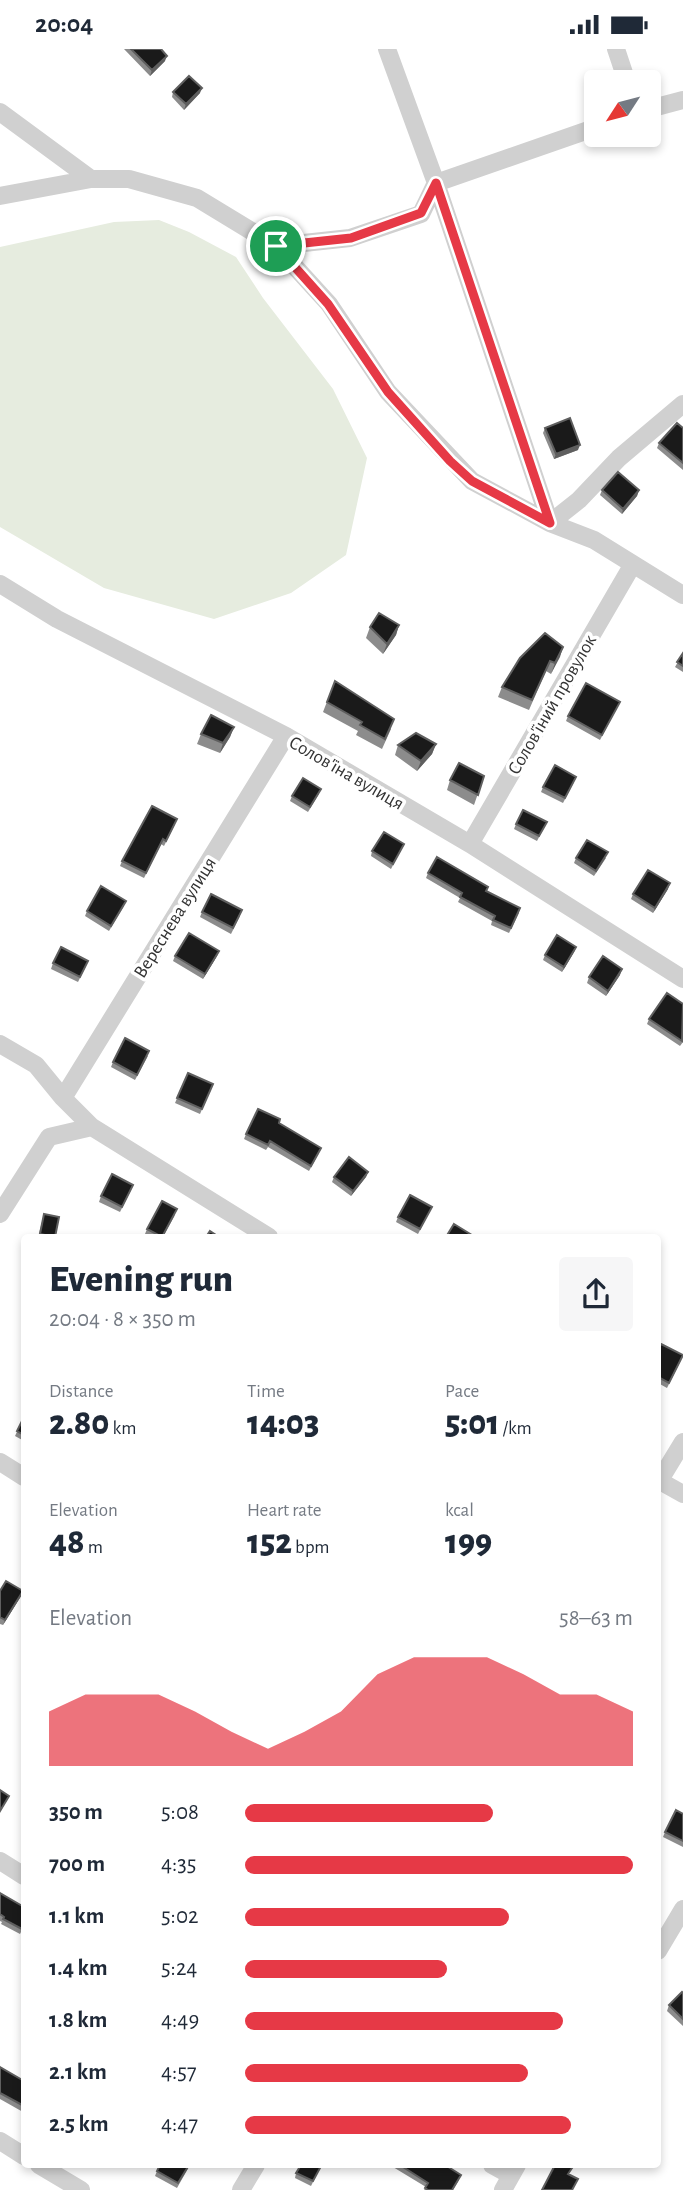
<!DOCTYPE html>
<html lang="en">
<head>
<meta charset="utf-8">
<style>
	body { margin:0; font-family:"Alegreya Sans",sans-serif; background:#f6f6f7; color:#1f2937; height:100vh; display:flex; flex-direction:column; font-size:26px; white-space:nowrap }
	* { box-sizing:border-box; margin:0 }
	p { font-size:23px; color:#747a83 }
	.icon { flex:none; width:38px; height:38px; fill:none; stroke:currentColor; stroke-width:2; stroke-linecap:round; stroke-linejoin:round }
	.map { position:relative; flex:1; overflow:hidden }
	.details { position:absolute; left:21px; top:1185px; width:640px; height:934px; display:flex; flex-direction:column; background:#fff; border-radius:7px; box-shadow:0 4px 10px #0003 }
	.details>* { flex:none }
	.needle { width:46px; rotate:234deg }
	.tools { position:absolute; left:584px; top:21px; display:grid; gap:14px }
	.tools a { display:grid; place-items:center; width:77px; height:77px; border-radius:7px; background:#fff; box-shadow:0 4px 10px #0003; font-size:35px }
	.pin { position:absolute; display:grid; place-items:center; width:60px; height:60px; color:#fff; margin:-30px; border:4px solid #fff; border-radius:50%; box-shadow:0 2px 7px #0007 }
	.round { display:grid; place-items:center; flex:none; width:74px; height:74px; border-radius:7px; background:#f6f6f7 }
	.overview { display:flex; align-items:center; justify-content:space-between; height:119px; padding:0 28px }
	h1 { font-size:38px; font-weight:800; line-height:52px }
	.figures { display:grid; grid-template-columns:repeat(3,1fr); gap:10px; height:119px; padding:7px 28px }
	.figures div { display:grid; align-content:center }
	.figures b { font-size:35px; font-weight:800 }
	.figures small { font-size:19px; font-weight:400 }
	.figures p { font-size:19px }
	.chart { height:196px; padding:14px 28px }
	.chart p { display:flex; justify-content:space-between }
	.chart svg { width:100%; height:126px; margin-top:7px; fill:#e63946; opacity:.7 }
	ul { padding:0 28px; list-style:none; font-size:23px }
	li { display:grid; grid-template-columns:112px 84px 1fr; align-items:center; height:52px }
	li i { height:18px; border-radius:9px; background:#e63946 }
	.status { display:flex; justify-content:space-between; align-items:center; height:49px; padding:0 35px; background:#fff; direction:ltr }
	.status svg { height:19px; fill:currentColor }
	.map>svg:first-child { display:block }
</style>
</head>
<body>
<div class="status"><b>20:04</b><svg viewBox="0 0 49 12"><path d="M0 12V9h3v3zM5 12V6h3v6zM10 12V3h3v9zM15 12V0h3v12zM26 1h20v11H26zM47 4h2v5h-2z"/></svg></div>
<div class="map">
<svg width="683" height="2141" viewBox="0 0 683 2141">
	<rect width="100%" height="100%" fill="#fff"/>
	<path fill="#e6ecdf" d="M159,171L189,183L236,208L263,249L333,340L367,409L346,506L291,544L214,570L104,539L0,478V198L114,173Z"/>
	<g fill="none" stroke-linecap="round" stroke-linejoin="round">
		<path stroke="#d0d0d0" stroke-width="18" d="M387,0L436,134L550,474
			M616,0L627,33
			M649,60L683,51
			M0,63L91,130
			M0,147L91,130H129L197,149L276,197L329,255L388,343L472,432L550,474L594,491L683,546
			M276,197L350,189L421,165L436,134L597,78
			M550,474L579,451L619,409L683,355
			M0,535L57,570L286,687L470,795L683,930
			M470,795L633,515
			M0,995L36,1016L63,1049L92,1078L269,1188
			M63,1049L286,687
			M0,1165L49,1088L92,1078
			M0,1413L24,1428
			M658,1431L683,1445
			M658,1434L683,1393
			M0,1812L24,1827
			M658,1902L683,1860
			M0,2092L24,2107
			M39,2116L81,2141
			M492,2116L510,2126
			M241,2141L256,2116
			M503,2141L517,2116"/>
	</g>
	<path fill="#8c8c8c" d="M124,0H161L165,12L150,27Z
		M173,43L200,44L184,61L172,48Z
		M545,379L578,401L554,410L543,384Z
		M683,379V421L657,399L659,394Z
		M602,441H639L637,447L622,465L600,446Z
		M399,576L396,586L383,605L366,589L370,578Z
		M563,598L551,625L546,622L529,661L498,648L502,638Z
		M683,604V623L675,618Z
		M335,632L391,680L382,700L356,686L358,682L323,663Z
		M620,653L600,691L566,672L568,667Z
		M234,678L230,688L220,704L197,695L201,685Z
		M436,695L432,705L417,722L395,706L398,696Z
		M484,727L474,756L447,741L450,731Z
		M574,733L563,754L541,743L543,738Z
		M319,745L308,763L290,752L292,747Z
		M547,773L537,792L514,780L516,775Z
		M175,775L164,797L161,795L144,829L120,817L122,812Z
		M404,795L391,820L371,807L372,802Z
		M576,809H606L594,827L574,814Z
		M428,824L488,838L486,842L519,864L509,884L491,876L492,872L458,853L460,849L426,829Z
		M668,840L653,864L631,850L633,845Z
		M124,857L109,882L85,867L87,862Z
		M202,863L240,867L231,885L200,868Z
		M576,898L574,903L562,923L543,911L545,906Z
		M219,902L217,907L203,930L173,912L175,907Z
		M53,914L86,917L78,933L51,920Z
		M620,926L606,947L587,934L589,928Z
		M683,955V993L680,997L647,975L649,970Z
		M148,1007L135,1031L111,1018L113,1013Z
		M188,1024L213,1035L200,1065L175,1054Z
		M279,1074L319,1104L309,1122L268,1098L266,1101L244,1090L246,1085Z
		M368,1123L366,1128L351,1147L332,1133L334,1128Z
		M131,1141L120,1163L99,1153L101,1147Z
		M432,1158L418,1185L396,1173L398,1168Z
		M44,1165L55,1188H38Z
		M175,1166L163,1188H152L145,1185L147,1180Z
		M658,1301L681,1311L667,1339L658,1334Z
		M24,1368V1392L15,1387Z
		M0,1542H23L21,1547L3,1576L0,1575Z
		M683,1765V1798L663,1788L665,1783Z
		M0,1844L24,1877L20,1885L1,1875L2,1873L0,1872Z
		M683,1944V1977L667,1962L669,1956Z
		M0,2018L24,2032V2059L23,2063L0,2050Z
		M190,2116L177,2139L155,2127L157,2122Z
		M394,2116H445L459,2131L453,2141H424L426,2138L393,2118Z
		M320,2119L311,2137L295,2129L296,2124Z"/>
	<path fill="#5f5f5f" d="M167,7L165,12L150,27L152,21Z
		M202,39L200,44L184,61L186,55Z
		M580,396L578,401L554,410L556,405Z
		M639,441L637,447L622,465L623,460Z
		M399,576L396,586L383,605L387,595Z
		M563,598L560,608L551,625L555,614Z
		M234,678L230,688L220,704L223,694Z
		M436,695L432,705L417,722L421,712Z
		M670,834L668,840L653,864L655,859Z
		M576,898L574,903L562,923L564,918Z
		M219,902L217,907L203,930L205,925Z
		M622,920L620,926L606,947L608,942Z
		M368,1123L366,1128L351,1147L353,1142Z
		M23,1542L21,1547L3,1576L5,1571Z"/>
	<path fill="#1a1a1a" stroke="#5f5f5f" stroke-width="2" d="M131,0H161L167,7L152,21Z
		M189,27L202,39L186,55L173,43Z
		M570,369L580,396L556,405L545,379Z
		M677,374L683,379V414L659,394Z
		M618,423L639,441L623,460L602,441Z
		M379,564L399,576L387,595L370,578Z
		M545,584L563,598L555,614L550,612L532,651L502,638L520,609Z
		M683,604V617L677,613Z
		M335,632L394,670L385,690L360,676L362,673L327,653Z
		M586,634L620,653L602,686L568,667Z
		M211,666L234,678L223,694L201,685Z
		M416,684L436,695L421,712L398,696Z
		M459,714L484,727L478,746L450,731Z
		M555,716L576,728L565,749L543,738Z
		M303,729L321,740L310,758L292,747Z
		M152,757L177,770L166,792L163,790L146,824L122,812Z
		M523,761L547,773L539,787L516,775Z
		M384,783L404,795L393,815L372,802Z
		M587,791L608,803L596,822L576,809Z
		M437,808L488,838L486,842L520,859L511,879L493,871L495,867L460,848L462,844L428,824Z
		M648,821L670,834L655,859L633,845Z
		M101,837L126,852L111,877L87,862Z
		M211,845L242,861L233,879L202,863Z
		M189,884L219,902L205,925L175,907Z
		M557,886L576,898L564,918L545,906Z
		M61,898L88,912L80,928L53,914Z
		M603,907L622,920L608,942L589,928Z
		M667,944L683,955L682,992L649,970Z
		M125,989L149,1002L137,1026L113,1013Z
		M188,1024L213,1035L202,1060L177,1049Z
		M258,1060L280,1070L279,1074L321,1099L311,1117L270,1092L268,1096L246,1085Z
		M349,1108L368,1123L353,1142L334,1128Z
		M112,1125L133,1136L122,1158L101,1147Z
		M410,1146L432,1158L420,1180L398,1168Z
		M162,1152L177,1160L162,1188L147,1180Z
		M44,1165L59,1168L55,1188L40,1185Z
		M454,1175L475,1188H446Z
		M210,1182L219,1188H206Z
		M661,1295L683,1306L669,1334L658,1328V1301Z
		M24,1368V1386L17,1382Z
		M6,1532L23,1542L5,1571L0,1568V1542Z
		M0,1741L9,1747L0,1762Z
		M676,1761L683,1765V1792L665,1783Z
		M0,1844L24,1858V1875L22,1880L3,1870L4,1868L0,1865Z
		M682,1943L683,1944V1970L669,1956Z
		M0,2018L24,2032V2057L0,2044Z
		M160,2116H189L178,2134L157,2122Z
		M301,2116H314L320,2119L313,2132L296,2124Z
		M400,2116H445L461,2126L452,2141H428L425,2139L428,2134Z
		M555,2116H574L568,2125L578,2130L572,2141H542Z"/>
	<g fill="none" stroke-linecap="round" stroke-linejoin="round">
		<g stroke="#fff" stroke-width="14">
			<path id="route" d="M436,134L550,474L472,432L450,412L388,343L328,255L276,197L351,189L421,164Z"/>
		</g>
		<use href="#route" stroke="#e63946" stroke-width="9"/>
	</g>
	<g text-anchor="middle" stroke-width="7" stroke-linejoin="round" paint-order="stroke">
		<g font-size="19" fill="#333" stroke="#fff">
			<text transform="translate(551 655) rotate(-60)" y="7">Солов'їний провулок</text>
			<text transform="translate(347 723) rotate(30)" y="7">Солов'їна вулиця</text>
			<text transform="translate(174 868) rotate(-58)" y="7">Вереснева вулиця</text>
		</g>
	</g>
</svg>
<div class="tools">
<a><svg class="needle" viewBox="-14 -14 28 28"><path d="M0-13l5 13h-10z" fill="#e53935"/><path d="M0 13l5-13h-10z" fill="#747a83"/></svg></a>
</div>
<div class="pin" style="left:276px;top:197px;background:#1e9e55"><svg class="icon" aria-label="arrive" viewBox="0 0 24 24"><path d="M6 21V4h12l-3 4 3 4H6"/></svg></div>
<section class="details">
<div class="overview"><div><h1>Evening run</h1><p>20:04 · 8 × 350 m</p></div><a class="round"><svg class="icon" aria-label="share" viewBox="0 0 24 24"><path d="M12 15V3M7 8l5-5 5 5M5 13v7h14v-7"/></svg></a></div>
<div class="figures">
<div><p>Distance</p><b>2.80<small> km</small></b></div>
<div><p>Time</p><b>14:03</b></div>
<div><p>Pace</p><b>5:01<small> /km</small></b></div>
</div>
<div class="figures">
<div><p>Elevation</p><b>48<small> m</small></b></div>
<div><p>Heart rate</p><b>152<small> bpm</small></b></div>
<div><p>kcal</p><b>199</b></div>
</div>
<div class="chart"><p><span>Elevation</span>58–63 m</p>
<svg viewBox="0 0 160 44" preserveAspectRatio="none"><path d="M0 44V25L10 19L20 19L30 19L40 25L50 32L60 38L70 32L80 25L90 12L100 6L110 6L120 6L130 12L140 19L150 19L160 25V44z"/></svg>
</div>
<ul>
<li><b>350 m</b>5:08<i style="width:64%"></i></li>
<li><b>700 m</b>4:35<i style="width:100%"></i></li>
<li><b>1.1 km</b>5:02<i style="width:68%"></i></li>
<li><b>1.4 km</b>5:24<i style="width:52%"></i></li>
<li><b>1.8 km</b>4:49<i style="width:82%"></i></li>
<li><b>2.1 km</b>4:57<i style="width:73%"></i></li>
<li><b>2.5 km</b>4:47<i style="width:84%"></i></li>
</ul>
</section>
</div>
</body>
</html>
